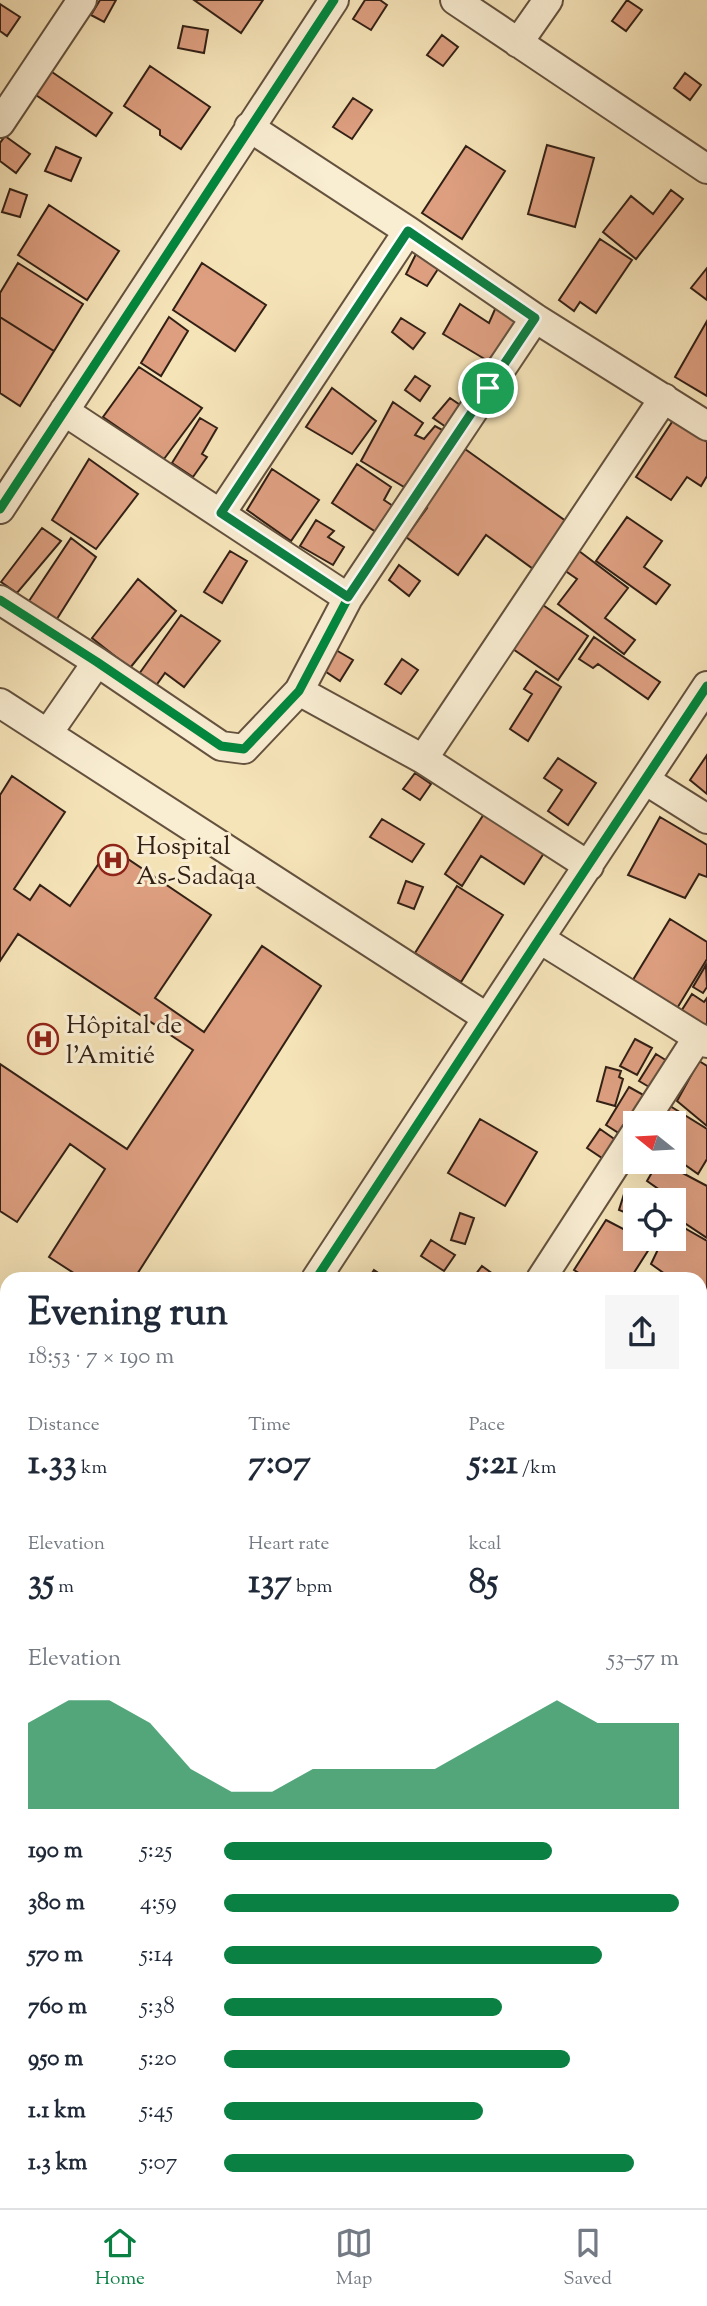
<!DOCTYPE html>
<html lang="en">
<head>
<meta charset="utf-8">
<style>
	body { margin:0; font-family:"Sorts Mill Goudy",serif; background:#f6f6f7; color:#1f2937; height:100vh; display:flex; flex-direction:column; font-size:26px; white-space:nowrap }
	* { box-sizing:border-box; margin:0 }
	p { font-size:23px; color:#747a83 }
	.icon { flex:none; width:38px; height:38px; fill:none; stroke:currentColor; stroke-width:2; stroke-linecap:round; stroke-linejoin:round }
	.map { position:relative; flex:1; overflow:hidden }
	.sheet { position:absolute; left:0px; top:1272px; width:707px; height:936px; display:flex; flex-direction:column; background:#fff; border-radius:21px 21px 0 0; box-shadow:0 7px 28px #0002 }
	.sheet>* { flex:none }
	.needle { width:46px; rotate:288deg }
	.controls { position:absolute; left:623px; top:1111px; display:grid; gap:14px }
	.controls a { display:grid; place-items:center; width:63px; height:63px; border-radius:0px; background:#fff; box-shadow:0 7px 28px #0002; font-size:35px }
	.pin { position:absolute; display:grid; place-items:center; width:60px; height:60px; color:#fff; margin:-30px; border:4px solid #fff; border-radius:50%; box-shadow:0 2px 7px #0007 }
	.round { display:grid; place-items:center; flex:none; width:74px; height:74px; border-radius:0px; background:#f6f6f7 }
	.overview { display:flex; align-items:center; justify-content:space-between; height:119px; padding:0 28px }
	h1 { font-size:38px; font-weight:800; line-height:52px }
	.figures { display:grid; grid-template-columns:repeat(3,1fr); gap:10px; height:119px; padding:7px 28px }
	.figures div { display:grid; align-content:center }
	.figures b { font-size:35px; font-weight:800 }
	.figures small { font-size:19px; font-weight:400 }
	.figures p { font-size:19px }
	.chart { height:196px; padding:14px 28px }
	.chart p { display:flex; justify-content:space-between }
	.chart svg { width:100%; height:126px; margin-top:7px; fill:#0b8043; opacity:.7 }
	ul { padding:0 28px; list-style:none; font-size:23px }
	li { display:grid; grid-template-columns:112px 84px 1fr; align-items:center; height:52px }
	li i { height:18px; border-radius:9px; background:#0b8043 }
	.tab-bar { display:flex; justify-content:space-around; align-items:center; height:98px; border-top:2px solid #e0e1e3; background:#fff; font-size:19px; color:#747a83 }
	.tab-bar a { display:grid; justify-items:center; gap:4px }
	.tab-bar .selected { color:#0b8043 }
	.map>svg:first-child { display:block }
</style>
</head>
<body>
<div class="map">
<svg width="707" height="2208" viewBox="0 0 707 2208">
	<rect width="100%" height="100%" fill="#f6e4b9"/>
	<filter id="stains"><feTurbulence type="fractalNoise" baseFrequency=".00286" numOctaves="4"/><feColorMatrix values="0 0 0 0 .2 0 0 0 0 .09 0 0 0 0 .02 0 0 0 .5 -.17"/></filter>
	<radialGradient id="worn" r=".72"><stop offset=".6" stop-color="#630" stop-opacity="0"/><stop offset="1" stop-color="#630" stop-opacity=".3"/></radialGradient>
	<path fill="#dd9f80" stroke="#332015" stroke-width="2" d="M100,0H116L104,22L91,15Z
		M194,0H263L241,33Z
		M365,0H380L387,5L371,30L353,19Z
		M627,0L642,10L626,31L612,21Z
		M0,4L20,17L7,36L0,31Z
		M183,26L208,30L204,53L178,48Z
		M442,35L458,47L443,66L427,55Z
		M150,66L210,107L181,149L160,135V130L124,106Z
		M49,70L112,113L96,136L33,93Z
		M685,73L701,85L690,100L674,88Z
		M353,98L372,110L352,139L333,127Z
		M5,136L30,154L16,173L0,161V143Z
		M547,145L594,158L575,227L528,214Z
		M466,146L505,171L462,239L422,213Z
		M56,147L81,158L71,181L45,171Z
		M10,189L27,195L20,217L2,212Z
		M671,190L683,199L636,259L603,232L631,196L653,214Z
		M49,205L119,251L87,300L18,255Z
		M600,239L632,260L596,313L580,302L574,311L559,300Z
		M416,254L438,269L427,286L406,274Z
		M18,263L83,304L54,351L0,317V293Z
		M202,263L266,305L235,351L173,310Z
		M707,268V300L691,288Z
		M460,304L489,323L496,307L521,321L488,361L443,334Z
		M0,317L54,351L20,406L0,393Z
		M169,317L188,331L161,376L141,363Z
		M401,318L425,333L413,349L392,332Z
		M707,321V396L675,377Z
		M139,367L202,408L164,459L103,417Z
		M415,376L430,386L420,401L405,390Z
		M332,388L376,421L352,454L306,427Z
		M450,398L463,407L446,427L433,418Z
		M393,402L423,423L415,435L424,439L435,426L448,433L404,487L361,461Z
		M200,418L217,428L202,454L207,457L193,477L172,463Z
		M674,419L707,442V476L701,486L687,477L671,500L636,477Z
		M465,449L570,524L536,571L486,535L458,575L406,537L427,508L421,504L441,483Z
		M89,459L138,494L96,549L52,520Z
		M357,464L391,487L384,500L393,506L376,532L332,503Z
		M272,469L319,500L291,541L247,510Z
		M627,517L662,541L644,567L670,585L656,604L596,561Z
		M316,520L334,531L328,537L344,547L333,565L300,546Z
		M42,528L61,541L17,593L1,582Z
		M71,538L96,557L55,622L29,601Z
		M230,551L247,561L222,603L204,592Z
		M579,551L628,588L605,618L635,640L624,654L558,604L577,579L564,570Z
		M399,565L420,581L409,596L389,580Z
		M138,579L176,611L130,668L92,638Z
		M540,603L588,636L558,680L510,647Z
		M181,615L220,641L184,687L165,673L155,687L139,674Z
		M594,637L660,682L648,699L598,664L593,668L579,659Z
		M329,646L353,660L340,681L317,666Z
		M402,659L418,670L401,694L385,684Z
		M536,671L561,687L528,741L510,729L532,694L524,689Z
		M707,755V794L690,780Z
		M558,758L596,783L568,825L548,811L562,790L544,778Z
		M415,773L431,784L420,800L403,789Z
		M12,776L65,812L14,889L30,900L40,885L70,906L110,847L211,915L155,998L204,1032L262,946L321,986L134,1279H83L49,1257L105,1169L70,1144L17,1222L0,1211V1064L127,1149L193,1050L18,934L0,961V795Z
		M484,814L544,853L524,884L481,856L462,886L445,874Z
		M660,817L707,845V877L699,874L685,898L628,875Z
		M382,819L424,844L412,862L370,837Z
		M406,881L423,887L414,909L398,903Z
		M457,886L503,915L461,982L415,953Z
		M670,919L707,942V959L673,1015L628,988Z
		M706,965L707,987L703,993L693,987Z
		M692,994L704,1002L707,998V1031L680,1013Z
		M635,1039L652,1048L637,1075L620,1066Z
		M656,1054L672,1064L656,1091L639,1081Z
		M699,1061L707,1066V1126L677,1101Z
		M606,1067L621,1071L619,1077L623,1079L615,1106L597,1101Z
		M629,1087L649,1098L625,1137L606,1125Z
		M670,1106L707,1129V1159L698,1174L674,1157V1124H661Z
		M480,1119L537,1152L505,1206L448,1173Z
		M600,1129L620,1143L608,1162L587,1148Z
		M658,1162H662L707,1186V1238L674,1216V1200H662L664,1193L647,1181Z
		M624,1194L641,1199L635,1200L634,1216L619,1210Z
		M460,1213L474,1218L465,1244L451,1240Z
		M606,1220L635,1235V1239H641L651,1246L630,1279H588L574,1270Z
		M674,1222L707,1241V1287L700,1297V1279H672L651,1264L662,1241L657,1239H674Z
		M431,1240L455,1255L444,1271L421,1256Z
		M482,1266L493,1274L489,1279H472Z
		M374,1270L387,1279H368Z
		M7,1385V1408L1,1396Z
		M700,1579L707,1584V1588L700,1599Z
		M707,1599V1672L700,1668V1612Z
		M0,1606L7,1610V1647L0,1658Z
		M707,1739V1762L700,1759V1740Z
		M700,1852L707,1857V1881L700,1892Z
		M7,1876V1922L0,1917V1885Z
		M0,1973L7,1978V2046L0,2042Z
		M0,2048L7,2053V2070L0,2080Z
		M700,2075L707,2079V2137L700,2133Z
		M705,2176L707,2177V2208H684L688,2202H700V2183Z
		M92,2202H130L126,2208H101Z
		M141,2202H163L173,2208H136Z
		M235,2202H240L249,2208H230Z
		M245,2202H265L261,2208H255Z
		M298,2202H385L390,2205L387,2208H296Z
		M460,2202H474L487,2208H457Z
		M591,2202H619L615,2208H600Z
		M629,2202H675L680,2208H627Z"/>
	<g fill="none" stroke-linecap="round" stroke-linejoin="round">
		<g stroke="#64513e" stroke-width="32">
			<path id="street" d="M455,0L707,169
				M518,43L548,0
				M0,123L82,0
				M249,127L408,231L535,318L707,426
				M64,411L348,598
				M0,509L334,0
				M221,513L408,231
				M0,600L97,662L221,746L244,749L299,691L348,598L535,318
				M299,691L423,759L589,866
				M0,703L486,1017
				M48,733L97,662
				M423,759L664,398
				M645,780L707,819
				M540,939L707,1043
				M642,1124L698,1037
				M316,1279C445,1081 576,883 707,686
				M541,1279L635,1134
				M700,1323L707,1312
				M0,1344L7,1348
				M700,1550L707,1554
				M0,1593L7,1598
				M0,1687L7,1675
				M0,1778L7,1780
				M700,1807L707,1812
				M0,1833L7,1822
				M0,1943L7,1948
				M700,1979L707,1968
				M283,2208L287,2202
				M554,2208L559,2202"/>
		</g>
		<g stroke="#332015" stroke-width="42">
			<path id="secondary" d="M20,2202L30,2208"/>
		</g>
		<use href="#street" stroke="#f9edd2" stroke-width="28"/>
		<use href="#secondary" stroke="#f9edd2" stroke-width="38"/>
		<g stroke="#f9edd2" stroke-width="13">
			<path id="cycleway" d="M0,509L334,0
				M0,600L97,662L221,746L244,749L299,691L348,598L535,318
				M316,1279C445,1081 576,883 707,686"/>
		</g>
		<use href="#cycleway" stroke="#00873e" stroke-width="9"/>
	</g>
	<g fill="none" stroke-linecap="round" stroke-linejoin="round">
		<g stroke="#fff" stroke-width="14">
			<path id="route" d="M408,231L535,318L348,597L221,513Z"/>
		</g>
		<use href="#route" stroke="#0b8043" stroke-width="9"/>
	</g>
	<defs>
		<g id="hospital-ring" transform="scale(1.575)"><circle r="9.5" fill="#f9edd2" stroke="#8f2418" stroke-width="1.5"/><path d="M-5-5h3v3.5h4V-5h3V5h-3V1.5h-4V5h-3Z" fill="#8f2418"/></g>
	</defs>
	<g fill-rule="evenodd">
		<use href="#hospital-ring" x="113" y="860"/>
		<use href="#hospital-ring" x="43" y="1039"/>
	</g>
	<g text-anchor="middle" stroke-width="6" stroke-linejoin="round" paint-order="stroke">
		<g font-size="26" fill="#332015" stroke="#f9edd2" text-anchor="start">
			<text x="136" y="854">Hospital<tspan x="136" dy="30">As-Sadaqa</tspan></text>
			<text x="66" y="1033">Hôpital de<tspan x="66" dy="30">l'Amitié</tspan></text>
		</g>
	</g>
	<rect width="100%" height="100%" filter="url(#stains)"/>
	<rect width="100%" height="100%" fill="url(#worn)"/>
</svg>
<div class="controls">
<a><svg class="needle" viewBox="-14 -14 28 28"><path d="M0-13l5 13h-10z" fill="#e53935"/><path d="M0 13l5-13h-10z" fill="#747a83"/></svg></a>
<a><svg class="icon" aria-label="locate" viewBox="0 0 24 24"><circle cx="12" cy="12" r="6"/><path d="M12 2v4M12 18v4M2 12h4M18 12h4"/></svg></a>
</div>
<div class="pin" style="left:488px;top:388px;background:#1e9e55"><svg class="icon" aria-label="arrive" viewBox="0 0 24 24"><path d="M6 21V4h12l-3 4 3 4H6"/></svg></div>
<section class="sheet">
<div class="overview"><div><h1>Evening run</h1><p>18:53 · 7 × 190 m</p></div><a class="round"><svg class="icon" aria-label="share" viewBox="0 0 24 24"><path d="M12 15V3M7 8l5-5 5 5M5 13v7h14v-7"/></svg></a></div>
<div class="figures">
<div><p>Distance</p><b>1.33<small> km</small></b></div>
<div><p>Time</p><b>7:07</b></div>
<div><p>Pace</p><b>5:21<small> /km</small></b></div>
</div>
<div class="figures">
<div><p>Elevation</p><b>35<small> m</small></b></div>
<div><p>Heart rate</p><b>137<small> bpm</small></b></div>
<div><p>kcal</p><b>85</b></div>
</div>
<div class="chart"><p><span>Elevation</span>53–57 m</p>
<svg viewBox="0 0 160 44" preserveAspectRatio="none"><path d="M0 44V14L10 6L20 6L30 14L40 30L50 38L60 38L70 30L80 30L90 30L100 30L110 22L120 14L130 6L140 14L150 14L160 14V44z"/></svg>
</div>
<ul>
<li><b>190 m</b>5:25<i style="width:72%"></i></li>
<li><b>380 m</b>4:59<i style="width:100%"></i></li>
<li><b>570 m</b>5:14<i style="width:83%"></i></li>
<li><b>760 m</b>5:38<i style="width:61%"></i></li>
<li><b>950 m</b>5:20<i style="width:76%"></i></li>
<li><b>1.1 km</b>5:45<i style="width:57%"></i></li>
<li><b>1.3 km</b>5:07<i style="width:90%"></i></li>
</ul>
</section>
</div>
<nav class="tab-bar">
<a class="selected"><svg class="icon" aria-label="home" viewBox="0 0 24 24"><path d="M3 11l9-7 9 7M6 9v11h12V9"/></svg>Home</a>
<a><svg class="icon" aria-label="map" viewBox="0 0 24 24"><path d="M3 6l6-2 6 2 6-2v14l-6 2-6-2-6 2zM9 4v14M15 6v14"/></svg>Map</a>
<a><svg class="icon" aria-label="saved" viewBox="0 0 24 24"><path d="M7 4h10v16l-5-4-5 4z"/></svg>Saved</a>
</nav>
</body>
</html>
